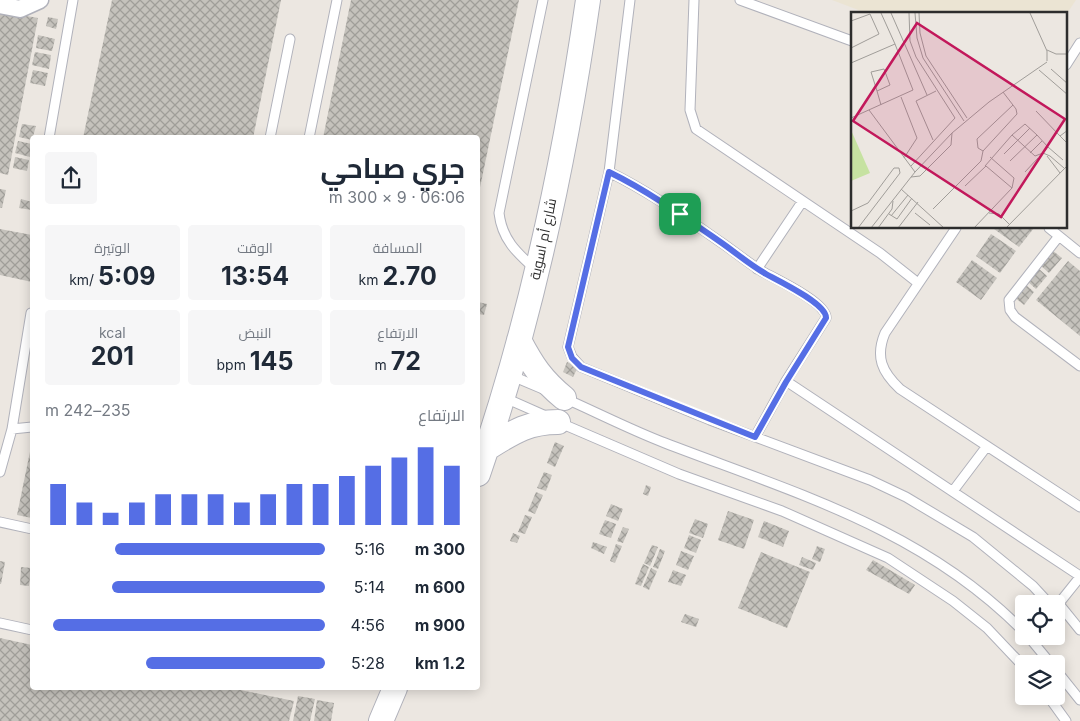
<!DOCTYPE html>
<html lang="ar">
<head>
<meta charset="utf-8">
<style>
	body { margin:0; font-family:Inter,Cairo,sans-serif; background:#f6f6f7; color:#1f2937; direction:rtl; height:100vh; display:flex; flex-direction:column; font-size:19px; white-space:nowrap }
	* { box-sizing:border-box; margin:0 }
	p { font-size:16px; color:#747a83 }
	.icon { flex:none; width:28px; height:28px; fill:none; stroke:currentColor; stroke-width:2; stroke-linecap:round; stroke-linejoin:round }
	.map { position:relative; flex:1; overflow:hidden; direction:ltr }
	.sheet { position:absolute; left:30px; top:135px; width:450px; height:555px; display:flex; flex-direction:column; background:#fff; border-radius:5px; box-shadow:0 2px 12px #0003; direction:rtl }
	.sheet>* { flex:none }
	.fabs { position:absolute; left:1015px; top:595px; display:grid; gap:10px }
	.fabs a { display:grid; place-items:center; width:50px; height:50px; border-radius:5px; background:#fff; box-shadow:0 2px 12px #0003; font-size:25px }
	.pin { position:absolute; display:grid; place-items:center; width:42px; height:42px; color:#fff; margin:-21px; border-radius:10px; box-shadow:0 2px 8px #0006 }
	.round { display:grid; place-items:center; flex:none; width:52px; height:52px; border-radius:5px; background:#f6f6f7 }
	.summary { display:flex; align-items:center; justify-content:space-between; height:85px; padding:0 15px }
	h1 { font-size:28px; font-weight:700; line-height:38px }
	.stats { display:grid; grid-template-columns:repeat(3,1fr); gap:8px; height:85px; padding:5px 15px }
	.stats div { display:grid; align-content:center; border-radius:5px; background:#f6f6f7; text-align:center }
	.stats b { font-size:25px; font-weight:700 }
	.stats small { font-size:14px; font-weight:400 }
	.stats p { font-size:14px }
	.chart { height:140px; padding:10px 15px }
	.chart p { display:flex; justify-content:space-between }
	.chart svg { width:100%; height:90px; margin-top:5px; stroke:#556ee5; stroke-width:6 }
	ul { padding:0 15px; list-style:none; font-size:16px }
	li { display:grid; grid-template-columns:80px 60px 1fr; align-items:center; height:38px }
	li i { height:12px; border-radius:6px; background:#556ee5 }
	.map>svg:first-child { display:block }
</style>
</head>
<body>
<div class="map">
<svg width="1080" height="721" viewBox="0 0 1080 721">
	<defs>
		<pattern id="building-cross-hatch" width="8" height="8" patternUnits="userSpaceOnUse" patternTransform="scale(1.25)"><rect width="8" height="8" fill="#c5c2bc"/><path d="M0 0l8 8M0 8l8-8" fill="none" stroke="#a09e99"/></pattern>
	</defs>
	<rect width="100%" height="100%" fill="#ece7e1"/>
	<path fill="#ebe4d3" d="M832,0H1076L1066,15L869,14Z"/>
	<path fill="url(#building-cross-hatch)" d="M112,0H281L253,138H83Z
		M351,0H519L478,197V138H323Z
		M0,11L38,18L8,175L0,173Z
		M48,17L58,19L56,29L46,26Z
		M38,35L55,39L52,51L36,48Z
		M35,52L51,55L49,69L32,65Z
		M33,70L48,73L45,86L30,83Z
		M22,124L36,126L32,140L19,137Z
		M18,141L32,144L30,157L15,153Z
		M15,157L29,160L27,171L13,168Z
		M0,189L6,190L2,208H0Z
		M21,199L32,202V210L19,208Z
		M995,228H1034L1019,247L994,229Z
		M0,229L32,235V282L0,275Z
		M991,234L1016,251L1000,273L976,256Z
		M1052,250L1062,258L1049,273L1040,265Z
		M972,260L997,278L981,300L956,282Z
		M1068,261L1080,271V336L1036,300Z
		M1038,268L1047,276L1036,289L1027,281Z
		M1025,284L1034,292L1024,305L1014,297Z
		M478,302L487,304L484,315L478,314Z
		M567,362L578,367L573,377L563,372Z
		M32,442V518L17,515Z
		M555,442L564,446L555,467L547,463Z
		M544,472L552,475L546,491L537,488Z
		M646,485L651,487L648,496L643,494Z
		M536,492L543,495L535,514L528,511Z
		M611,504L623,509L618,521L606,516Z
		M728,511L754,520L744,549L718,540Z
		M525,515L532,517L525,534L518,532Z
		M695,519L708,524L703,538L689,533Z
		M605,520L616,524L611,538L599,534Z
		M764,521L789,531L783,547L758,537Z
		M623,527L629,529L623,543L617,541Z
		M513,533L520,536L517,543L510,541Z
		M689,535L701,540L696,553L684,548Z
		M593,542L607,547L604,554L591,548Z
		M616,544L622,546L615,563L610,561Z
		M652,545L658,547L650,566L644,563Z
		M817,546L825,549L820,562L812,559Z
		M660,549L665,551L658,569L653,567Z
		M681,551L694,556L688,570L676,565Z
		M761,552L810,572L787,628L738,608Z
		M802,557L816,563L813,570L799,565Z
		M873,560L915,585L909,594L866,570Z
		M0,561L5,562L1,584H0Z
		M643,564L649,567L641,586L635,584Z
		M21,567L31,568L29,586L20,585Z
		M651,568L657,571L649,590L643,587Z
		M673,570L686,575L681,586L668,582Z
		M685,614L699,619L696,627L681,622Z
		M0,638L32,645V688H231L294,701L289,721H0Z
		M298,696L315,699L310,721H293Z
		M317,700L334,703L331,721H314Z"/>
	<g fill="none" stroke-linecap="round" stroke-linejoin="round">
		<g stroke="#b1b2bb" stroke-width="11">
			<path id="lane" d="M630,0L609,172L568,347L572,357L581,367L710,420L870,480L906,497L973,537L1033,586L1045,599L1059,604L1080,630
				M694,0L690,110L696,129L880,253L918,283
				M740,0L852,41
				M1066,65L1080,43
				M49,138L73,0
				M270,138L290,39
				M309,138L337,0
				M609,172C648,191 683,216 719,241C734,251 748,263 763,272C776,279 827,303 826,318L786,381L755,437
				M956,228L885,333C875,357 882,372 900,389L1080,507
				M1049,228L1080,253
				M1059,236L1009,300L1010,310L1015,317L1080,366
				M535,269C516,252 502,239 499,213L543,0
				M757,269L802,202
				M510,375L543,389
				M786,381L1080,576
				M503,397L546,416
				M564,398C598,413 631,430 665,443C795,493 923,529 1024,632
				M558,422L679,474L782,511L888,558L953,601L987,628L1024,667
				M12,429L31,313
				M0,472L12,429L32,427
				M953,491L987,446
				M0,522L32,529
				M1056,607L1080,577
				M0,623L32,630
				M1028,636L1051,664
				M1056,670L1080,700
				M1048,696L1066,721"/>
		</g>
		<g stroke="#b1b2bb" stroke-width="19">
			<path id="street" d="M0,5L20,9L40,0"/>
		</g>
		<g stroke="#b1b2bb" stroke-width="26">
			<path id="secondary" d="M519,340C532,365 542,380 564,398
				M486,449C512,433 527,422 558,422
				M478,474C531,321 565,160 588,0
				M381,721L395,688"/>
		</g>
		<use href="#lane" stroke="#fff" stroke-width="9"/>
		<use href="#street" stroke="#fff" stroke-width="16"/>
		<use href="#secondary" stroke="#fff" stroke-width="24"/>
	</g>
	<g fill="none" stroke-linecap="round" stroke-linejoin="round">
		<g stroke="#fff" stroke-width="10">
			<path id="route" d="M609,172C648,191 683,216 719,241C735,252 750,265 766,274C779,281 827,304 826,318L786,382L755,437L581,367L572,358L568,347Z"/>
		</g>
		<use href="#route" stroke="#556ee5" stroke-width="6"/>
	</g>
	<g text-anchor="middle" stroke-width="4" stroke-linejoin="round" paint-order="stroke">
		<g font-size="14" fill="#2d2d2d" stroke="#fff">
			<text transform="translate(543 239) rotate(-78)" y="5">شارع أم اسوية</text>
		</g>
	</g>
	<g transform="translate(851 12)">
		<rect width="216" height="216" fill="#ece7e1"/>
		<path d="M0,118L19,161L0,169Z" fill="#c6e2a1"/>
		<path fill="none" stroke="#a09d99" stroke-width="1" d="M40,1L76,83M58,1L59,29L65,45L104,106L60,154M64,1L66,26L72,46L113,109M68,1L69,21L75,44L116,106M179,1L196,39V49M0,9L19,2L28,22L0,36M196,38L205,42H217M0,51L44,32L30,1M200,57L217,72M188,58L217,83M26,79L39,73L33,57L20,60L26,79L30,93M152,80L165,97L166,102L132,139L127,136L126,127L162,93M50,85L66,126L53,146M18,98L64,160M185,99L209,124M0,106L62,78L44,32M217,118L209,124L217,132M186,123L197,135L192,141M82,128L65,89L85,79M197,135L212,148M179,141L191,129M153,142L179,116M196,144L209,161M139,145L163,166L161,176M159,149L186,123L174,112L161,123M134,154L161,123L184,144L192,141L199,144L213,156M174,160L187,146M60,165L69,164L100,133L101,121M114,174L135,154L161,176L123,216M50,177L93,216M82,197L130,149L132,139M0,199L17,191L43,156H48L49,161L7,216M64,201L79,213M138,201L148,202L159,213M38,202L46,207L61,186M40,204L57,183M20,216L64,160L101,121L138,90L196,50M27,216L41,197L42,189M47,216L67,190M155,216L217,153"/>
		<path fill="#c2185b" fill-opacity="0.15" stroke="#c2185b" stroke-width="2.5" d="M66,11L214,107L150,205L2,109Z"/>
		<rect width="216" height="216" fill="none" stroke="#2d2d2d" stroke-width="2.5"/>
	</g>
</svg>
<div class="fabs">
<a><svg class="icon" aria-label="locate" viewBox="0 0 24 24"><circle cx="12" cy="12" r="6"/><path d="M12 2v4M12 18v4M2 12h4M18 12h4"/></svg></a>
<a><svg class="icon" aria-label="layers" viewBox="0 0 24 24"><path d="M12 4l9 5-9 5-9-5zM3 14l9 5 9-5"/></svg></a>
</div>
<div class="pin" style="left:680px;top:214px;background:#1e9e55"><svg class="icon" aria-label="arrive" viewBox="0 0 24 24"><path d="M6 21V4h12l-3 4 3 4H6"/></svg></div>
<section class="sheet">
<div class="summary"><div><h1>جري صباحي</h1><p>06:06 · 9 × 300 m</p></div><a class="round"><svg class="icon" aria-label="share" viewBox="0 0 24 24"><path d="M12 15V3M7 8l5-5 5 5M5 13v7h14v-7"/></svg></a></div>
<div class="stats">
<div><p>المسافة</p><b>2.70<small> km</small></b></div>
<div><p>الوقت</p><b>13:54</b></div>
<div><p>الوتيرة</p><b>5:09<small> /km</small></b></div>
</div>
<div class="stats">
<div><p>الارتفاع</p><b>72<small> m</small></b></div>
<div><p>النبض</p><b>145<small> bpm</small></b></div>
<div><p>kcal</p><b>201</b></div>
</div>
<div class="chart"><p><span>الارتفاع</span>235–242 m</p>
<svg viewBox="0 0 160 44" preserveAspectRatio="none"><path d="M5 44V24M15 44V33M25 44V38M35 44V33M45 44V29M55 44V29M65 44V29M75 44V33M85 44V29M95 44V24M105 44V24M115 44V20M125 44V15M135 44V11M145 44V6M155 44V15"/></svg>
</div>
<ul>
<li><b>300 m</b>5:16<i style="width:75%"></i></li>
<li><b>600 m</b>5:14<i style="width:76%"></i></li>
<li><b>900 m</b>4:56<i style="width:97%"></i></li>
<li><b>1.2 km</b>5:28<i style="width:64%"></i></li>
</ul>
</section>
</div>
</body>
</html>
